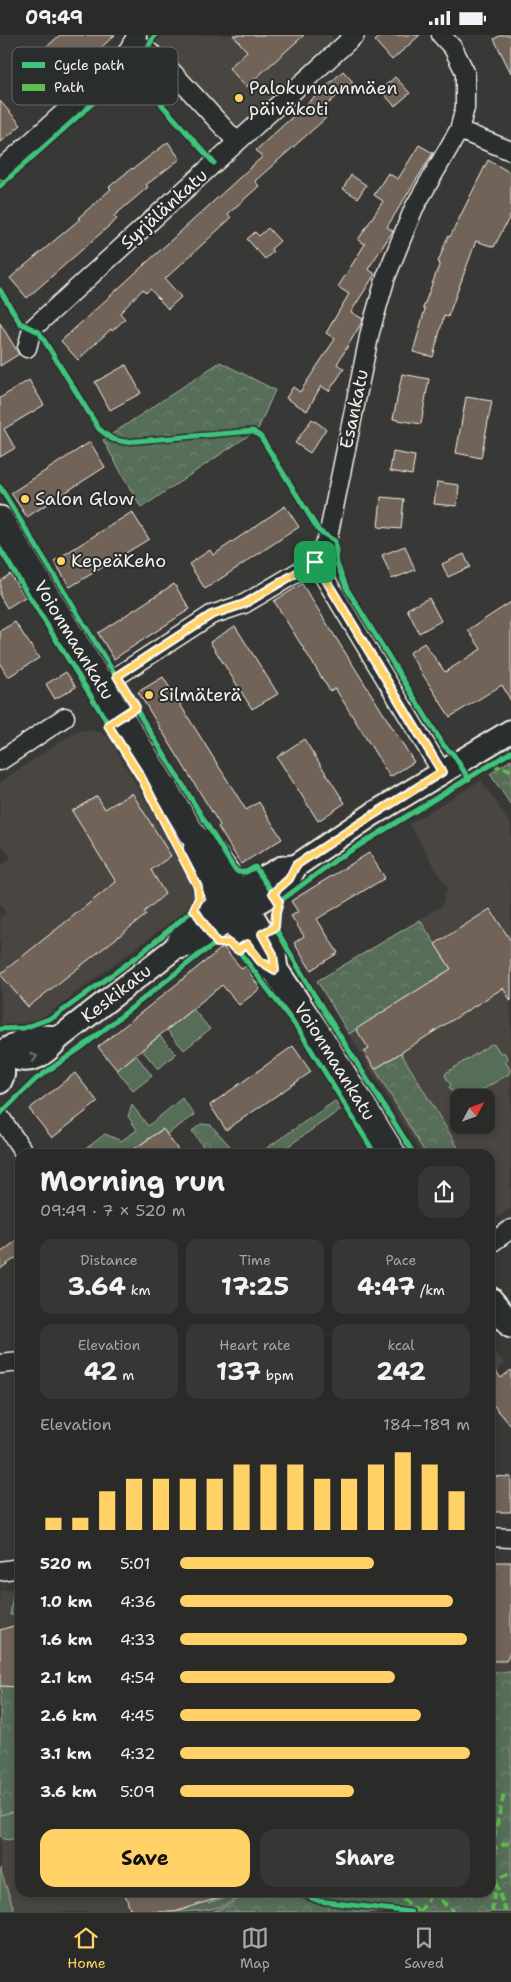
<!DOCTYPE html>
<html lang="en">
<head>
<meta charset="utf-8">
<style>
	body { margin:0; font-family:"Shantell Sans",sans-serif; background:#363634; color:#f1f3f6; height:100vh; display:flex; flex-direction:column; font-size:19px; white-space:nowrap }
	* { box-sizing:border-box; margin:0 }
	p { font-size:16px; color:#a5a7a8 }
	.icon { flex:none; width:28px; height:28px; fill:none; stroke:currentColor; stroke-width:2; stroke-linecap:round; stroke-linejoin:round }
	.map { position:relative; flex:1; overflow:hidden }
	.side { position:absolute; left:15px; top:1114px; width:480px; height:748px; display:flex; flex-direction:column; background:#2a2a28; border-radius:15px; box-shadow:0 2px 8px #0003,0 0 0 1px #464645 }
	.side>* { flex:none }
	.needle { width:32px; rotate:49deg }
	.buttons { position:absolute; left:450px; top:1054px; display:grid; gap:10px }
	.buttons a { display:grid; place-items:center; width:45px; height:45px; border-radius:10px; background:#2a2a28; box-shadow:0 2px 8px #0003,0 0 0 1px #464645; font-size:25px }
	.pin { position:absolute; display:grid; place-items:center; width:42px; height:42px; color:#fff; margin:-21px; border-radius:10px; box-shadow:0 2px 8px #0006 }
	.round { display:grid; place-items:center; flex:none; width:52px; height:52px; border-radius:15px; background:#363634 }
	.head { display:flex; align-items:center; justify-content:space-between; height:85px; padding:0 25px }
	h1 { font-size:28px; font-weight:700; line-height:38px }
	.stats { display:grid; grid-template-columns:repeat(3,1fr); gap:8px; height:85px; padding:5px 25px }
	.stats div { display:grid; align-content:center; border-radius:12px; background:#363634; text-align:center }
	.stats b { font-size:25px; font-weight:700 }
	.stats small { font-size:14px; font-weight:400 }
	.stats p { font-size:14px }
	.chart { height:140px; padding:10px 25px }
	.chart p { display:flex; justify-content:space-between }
	.chart svg { width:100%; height:90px; margin-top:5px; stroke:#ffd166; stroke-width:6 }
	.primary-button { display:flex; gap:10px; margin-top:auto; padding:10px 25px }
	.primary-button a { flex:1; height:58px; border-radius:15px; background:#ffd166; color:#111; font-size:20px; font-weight:700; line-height:58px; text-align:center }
	.primary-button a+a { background:#363634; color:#f1f3f6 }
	ul { padding:0 25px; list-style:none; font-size:16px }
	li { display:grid; grid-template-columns:80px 60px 1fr; align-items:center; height:38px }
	li i { height:12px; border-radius:6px; background:#ffd166 }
	.status { display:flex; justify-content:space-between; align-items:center; height:35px; padding:0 25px; background:#2a2a28; direction:ltr }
	.status svg { height:14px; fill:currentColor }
	.tab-bar { display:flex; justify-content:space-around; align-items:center; height:70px; border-top:1px solid #464645; background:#2a2a28; font-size:14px; color:#a5a7a8 }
	.tab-bar a { display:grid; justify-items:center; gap:2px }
	.tab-bar .selected { color:#ffd166 }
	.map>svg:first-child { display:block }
</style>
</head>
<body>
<div class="status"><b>09:49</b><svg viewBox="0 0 49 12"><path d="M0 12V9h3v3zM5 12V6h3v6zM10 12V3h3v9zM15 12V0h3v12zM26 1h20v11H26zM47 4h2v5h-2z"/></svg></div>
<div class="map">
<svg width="511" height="1877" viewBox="0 0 511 1877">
	<defs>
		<pattern id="forest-crowns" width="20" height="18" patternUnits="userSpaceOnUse" patternTransform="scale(1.25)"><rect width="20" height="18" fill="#566d59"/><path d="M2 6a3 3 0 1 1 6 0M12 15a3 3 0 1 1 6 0" fill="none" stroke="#6f8271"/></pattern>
	</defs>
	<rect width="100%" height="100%" fill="#383836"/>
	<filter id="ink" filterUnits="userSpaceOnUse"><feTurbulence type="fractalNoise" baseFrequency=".02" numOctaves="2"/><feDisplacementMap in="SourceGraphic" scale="10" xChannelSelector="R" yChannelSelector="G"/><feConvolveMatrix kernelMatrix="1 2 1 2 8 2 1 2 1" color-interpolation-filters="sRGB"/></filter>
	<g filter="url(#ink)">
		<path fill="#494540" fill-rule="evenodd" d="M161,0H330L337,9L236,101L153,14Z
			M82,695L100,697L109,703L147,768L190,848L193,862L186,875L44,982L28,988L1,991L0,882L6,878L0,870V831L11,823L0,807V747L72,699Z
			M481,745L511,789V1173L490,1188V1119H422L317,946L442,871L447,853L409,789ZM459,1062H486V1090H459Z
			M490,1310L505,1329L490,1340Z
			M490,1527H511V1877H0V1556L20,1553V1856H490Z"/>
		<path fill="#566d59" stroke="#a5afa0" d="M193,974L210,994L184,1015L167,995Z
			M160,1001L176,1019L158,1034L142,1015Z
			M491,1009L495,1010L501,1019L504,1017L508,1024L505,1026L510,1034L509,1039L470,1062L459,1064L454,1056L452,1057L449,1052L451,1050L445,1041L446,1038Z
			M136,1020L152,1041L133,1056L117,1035Z
			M182,1063L195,1080L167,1099L162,1094L127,1119H79L105,1099L121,1106L137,1095L128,1081L132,1070L148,1091Z
			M335,1066L340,1075L277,1119H258Z
			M20,1553V1580H10L14,1554Z
			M20,1775V1801C13,1804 7,1807 0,1802V1780Z
			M0,1834L15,1877H0Z
			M234,1859L236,1864C216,1877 191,1877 166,1877L207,1866L208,1868Z"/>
		<path fill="url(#forest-crowns)" stroke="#a5afa0" d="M220,327L275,355L258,394L141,473L103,405Z
			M511,725V770L490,739Z
			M420,885L451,934L349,999L317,946Z
			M401,1018L462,1119H426L375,1034Z
			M201,1089L211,1090L237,1119H208L192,1096Z
			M490,1637H511V1877H212L229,1870L251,1856H490Z
			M0,1651L20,1652V1775L0,1780V1660L2,1659Z"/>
		<path fill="#726358" stroke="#f4f1e8" d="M60,0H115L42,66L17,38Z
			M233,0H304L246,52L229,33L247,16Z
			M382,0H420L392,25L375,6Z
			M501,0H511V38L494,4Z
			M343,36L353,47L320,76L326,83L255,146L259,151L228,179L231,183L165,244L181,262L168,274L150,254L146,258L143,254L120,278L125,284L112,296L111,294L78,325L61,306L262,122L256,115Z
			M395,42L410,58L395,71L380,55Z
			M0,66L21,90L0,108Z
			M168,107L180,124L146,150L148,152L114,181L117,184L27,263L10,243L80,184L78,183L111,154L109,152L132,133L133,134Z
			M419,110L433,118L387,192L393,196L368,234L375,239L351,277L363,284L362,287L337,329L344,334L329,356L321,351L307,376L286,363L293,352L300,357L335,304L326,298L349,259L338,252L365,209L358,205L383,166L374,160L388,138L398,144Z
			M488,125L511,138V179L494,212L476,206L448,282L444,281L433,322L413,317L425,274L423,273L440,228L438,227L448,201L450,202Z
			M351,140L366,150L358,163L343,154Z
			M268,193L280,206L271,214L273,217L265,224L247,204L255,197L259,201Z
			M0,288L19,319L0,331Z
			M126,330L141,358L110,375L95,347Z
			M402,339L429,344L421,389L393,384Z
			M29,345L44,370L4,394L15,413L0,422V363Z
			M466,362L492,366L481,423L456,418Z
			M312,384L326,394L310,418L295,408Z
			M90,407L105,432L27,482L11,458Z
			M393,417L415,421L412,440L390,436Z
			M437,447L459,450L457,471L434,469Z
			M381,462L404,464L401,494L378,492Z
			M285,471L299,492L205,554L189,529L210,515L213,520Z
			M132,477L149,504L70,552L54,526Z
			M405,511L415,535L392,544L382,520Z
			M464,519L470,532L448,542L442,529Z
			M10,539L25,562L7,573L0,561V546Z
			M174,549L190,574L114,624L98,598Z
			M302,549L414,727L390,742L335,653L330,656L274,566Z
			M429,563L441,586L419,598L407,574Z
			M511,567V666L502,650L450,682L409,618L424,608L445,637L481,614L468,595Z
			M15,587L39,623L8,642L0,629V596Z
			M235,591L278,659L252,674L210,607Z
			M66,637L76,652L55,664L46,649Z
			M163,642L246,775L259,767L282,804L241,829L218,792L220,790L138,657Z
			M304,704L345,768L318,786L277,722Z
			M132,758L171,821L151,835L165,859L144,877L146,880L28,972L0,939L116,847L72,776L97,761L105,774Z
			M369,818L385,843L317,884L338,918L311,935L294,908L304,901L291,881L298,877L291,866Z
			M490,874L511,906V966L503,953L375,1034L364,1017L369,1014L356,994L451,934L435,909Z
			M223,912L242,934L246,931L260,954L239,970L222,950L117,1035L98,1012Z
			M293,1011L311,1037L226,1095L210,1070Z
			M75,1038L98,1067L52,1103L29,1074Z
			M163,1094L181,1119H127Z
			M20,1203V1220L0,1234V1218Z
			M490,1328L501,1343L511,1335V1391L490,1366Z
			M490,1441L511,1442V1477H490Z
			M496,1527H511V1614L506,1626H490V1535H496Z
			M20,1589V1652L0,1651V1595Z
			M124,1856H230V1859L175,1877H131Z"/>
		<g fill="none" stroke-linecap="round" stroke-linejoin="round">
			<g stroke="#f4f1e8" stroke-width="21">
				<path id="minor" d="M134,5L165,29L237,107
					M459,95L511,116
					M0,135L123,24L137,0
					M27,313L32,294L355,0
					M315,527L328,502L370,297L386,242L414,173L459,95L465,73V37L453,13L441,0
					M315,527L442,737
					M102,651L211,580L244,569L315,527
					M0,726L65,682
					M0,1082L25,1119
					M490,1209L511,1194
					M0,1329L20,1327
					M490,1502L511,1503
					M0,1536L20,1533"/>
			</g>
			<g stroke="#f4f1e8" stroke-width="26">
				<g id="tertiary">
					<path d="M175,913C191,879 249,851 281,833L296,831L373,779L511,696"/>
					<path id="s1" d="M0,1016C7,1018 12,1022 19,1024C36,1028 49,1015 59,1003L175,913L187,911L204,901L273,858L289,844L296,831"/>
					<path d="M3,1017C19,1005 38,999 59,1003"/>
					<path d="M0,1047L3,1040V1017"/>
				</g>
			</g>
			<g stroke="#f4f1e8" stroke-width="29">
				<g id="secondary">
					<path id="s2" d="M0,484L195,803L207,811L225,836L273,919L275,935"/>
					<path id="s3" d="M196,815L210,845L247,909L260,926L275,935L317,997L393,1119"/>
					<path d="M490,1265L511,1290"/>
				</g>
			</g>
			<use href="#minor" stroke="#2a2d2e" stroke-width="18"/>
			<use href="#tertiary" stroke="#2a2d2e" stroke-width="22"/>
			<use href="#secondary" stroke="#2a2d2e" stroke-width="25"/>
			<path stroke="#5fbe4e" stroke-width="4" stroke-dasharray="8 4" stroke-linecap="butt" d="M492,730L511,735
				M490,1812L495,1846L506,1877
				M490,1815L511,1807
				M491,1815L504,1759
				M490,1847L511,1838
				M394,1856L418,1877
				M432,1857L454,1877
				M420,1877L433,1856
				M492,1877L495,1850"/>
			<g stroke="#2a2d2e" stroke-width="8">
				<path id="cycleway" d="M140,26L162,70L214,128
					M0,151L140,26L155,0
					M0,255L20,288L39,297L99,394L112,404L125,407L253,396L261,402L319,496L335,506L337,529L347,554L444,711L453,719L469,744
					M0,452L233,832L238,837H246L255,832L279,867
					M0,514L141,742L198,852L199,863L194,874L217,908H228L238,915L299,995L375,1119
					M0,994L24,993L54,982L139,920L194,874
					M0,1079L36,1044L82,1012L200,919L217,908
					M414,1119L313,958L275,892L276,879L279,867L337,824L511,717
					M293,1856L319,1866L411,1877"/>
			</g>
			<use href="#cycleway" stroke="#40c37c" stroke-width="5"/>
		</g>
		<defs><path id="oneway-chevron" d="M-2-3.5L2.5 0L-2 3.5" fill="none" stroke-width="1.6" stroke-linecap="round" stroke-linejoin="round" transform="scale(1.25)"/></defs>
		<use stroke="#71726f" href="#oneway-chevron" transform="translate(34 1022) rotate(-17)"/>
	</g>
	<g fill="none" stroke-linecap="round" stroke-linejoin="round" filter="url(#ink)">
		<g stroke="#fff" stroke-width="10">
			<path id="route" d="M315,527L442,737L373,780L296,830L289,844L273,858L279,867L276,878L275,892L262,899L273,919L275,935L260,926L247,909L238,915L228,908H217L194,874L199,863L198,852L141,742L108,690L136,672L117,641L211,580L244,569Z"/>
		</g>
		<use href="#route" stroke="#ffd166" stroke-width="6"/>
	</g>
	<g fill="#ffd166" stroke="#2a2d2e" stroke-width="2">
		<circle cx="239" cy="63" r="5"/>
		<circle cx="25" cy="464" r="5"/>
		<circle cx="61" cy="526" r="5"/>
		<circle cx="149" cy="660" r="5"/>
	</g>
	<g text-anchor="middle" stroke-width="4" stroke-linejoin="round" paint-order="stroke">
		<g font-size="18" fill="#f4f1e8" stroke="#2a2d2e" text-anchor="start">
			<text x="249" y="59">Palokunnanmäen<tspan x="249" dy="21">päiväkoti</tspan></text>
			<text x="35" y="470">Salon Glow</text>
			<text x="71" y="532">KepeäKeho</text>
			<text x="159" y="666">Silmäterä</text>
		</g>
		<g font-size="18" fill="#f4f1e8" stroke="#2a2d2e">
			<text transform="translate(164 174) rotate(-42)" y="6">Syrjälänkatu</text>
			<text transform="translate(354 374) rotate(-78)" y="6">Esankatu</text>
			<text dy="6" stroke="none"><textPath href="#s2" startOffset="142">Voionmaankatu</textPath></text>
			<text dy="6" stroke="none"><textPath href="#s1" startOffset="141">Keskikatu</textPath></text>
			<text dy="6" stroke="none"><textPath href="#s3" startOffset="255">Voionmaankatu</textPath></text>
		</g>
	</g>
	<rect x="12" y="12" width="166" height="58" rx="8" fill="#2a2d2e" stroke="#676866" stroke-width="1"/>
	<rect x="22" y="27" width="23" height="6" fill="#40c37c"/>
	<rect x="22" y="49" width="23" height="7" fill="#5fbe4e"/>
	<g font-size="14" fill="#f4f1e8">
		<text x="54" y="35">Cycle path</text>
		<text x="54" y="57">Path</text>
	</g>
</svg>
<div class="buttons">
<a><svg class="needle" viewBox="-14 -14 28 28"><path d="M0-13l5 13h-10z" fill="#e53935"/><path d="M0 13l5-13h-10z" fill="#a5a7a8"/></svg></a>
</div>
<div class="pin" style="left:315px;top:527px;background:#1e9e55"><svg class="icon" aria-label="arrive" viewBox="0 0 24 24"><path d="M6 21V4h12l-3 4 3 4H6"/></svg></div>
<section class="side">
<div class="head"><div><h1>Morning run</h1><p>09:49 · 7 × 520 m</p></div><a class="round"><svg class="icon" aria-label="share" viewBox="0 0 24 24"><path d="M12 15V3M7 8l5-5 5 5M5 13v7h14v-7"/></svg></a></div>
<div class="stats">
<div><p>Distance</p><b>3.64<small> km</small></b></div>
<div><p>Time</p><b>17:25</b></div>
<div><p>Pace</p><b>4:47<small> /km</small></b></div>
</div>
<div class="stats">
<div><p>Elevation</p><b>42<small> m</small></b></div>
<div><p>Heart rate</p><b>137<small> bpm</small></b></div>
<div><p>kcal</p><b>242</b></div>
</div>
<div class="chart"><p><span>Elevation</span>184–189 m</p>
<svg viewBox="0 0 160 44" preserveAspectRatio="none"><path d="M5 44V38M15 44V38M25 44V25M35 44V19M45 44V19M55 44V19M65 44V19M75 44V12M85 44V12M95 44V12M105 44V19M115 44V19M125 44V12M135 44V6M145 44V12M155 44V25"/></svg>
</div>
<ul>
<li><b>520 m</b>5:01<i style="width:67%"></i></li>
<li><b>1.0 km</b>4:36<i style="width:94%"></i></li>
<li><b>1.6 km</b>4:33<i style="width:99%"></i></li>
<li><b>2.1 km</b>4:54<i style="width:74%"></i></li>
<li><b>2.6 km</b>4:45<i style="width:83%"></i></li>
<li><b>3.1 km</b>4:32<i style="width:100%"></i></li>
<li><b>3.6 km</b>5:09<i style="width:60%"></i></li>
</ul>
<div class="primary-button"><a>Save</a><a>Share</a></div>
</section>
</div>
<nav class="tab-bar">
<a class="selected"><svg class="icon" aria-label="home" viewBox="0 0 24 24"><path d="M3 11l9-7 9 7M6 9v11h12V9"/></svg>Home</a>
<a><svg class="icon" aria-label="map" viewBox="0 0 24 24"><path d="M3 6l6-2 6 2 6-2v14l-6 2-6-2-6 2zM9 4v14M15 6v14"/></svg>Map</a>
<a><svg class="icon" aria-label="saved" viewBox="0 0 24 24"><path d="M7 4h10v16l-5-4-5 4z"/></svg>Saved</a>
</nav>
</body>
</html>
